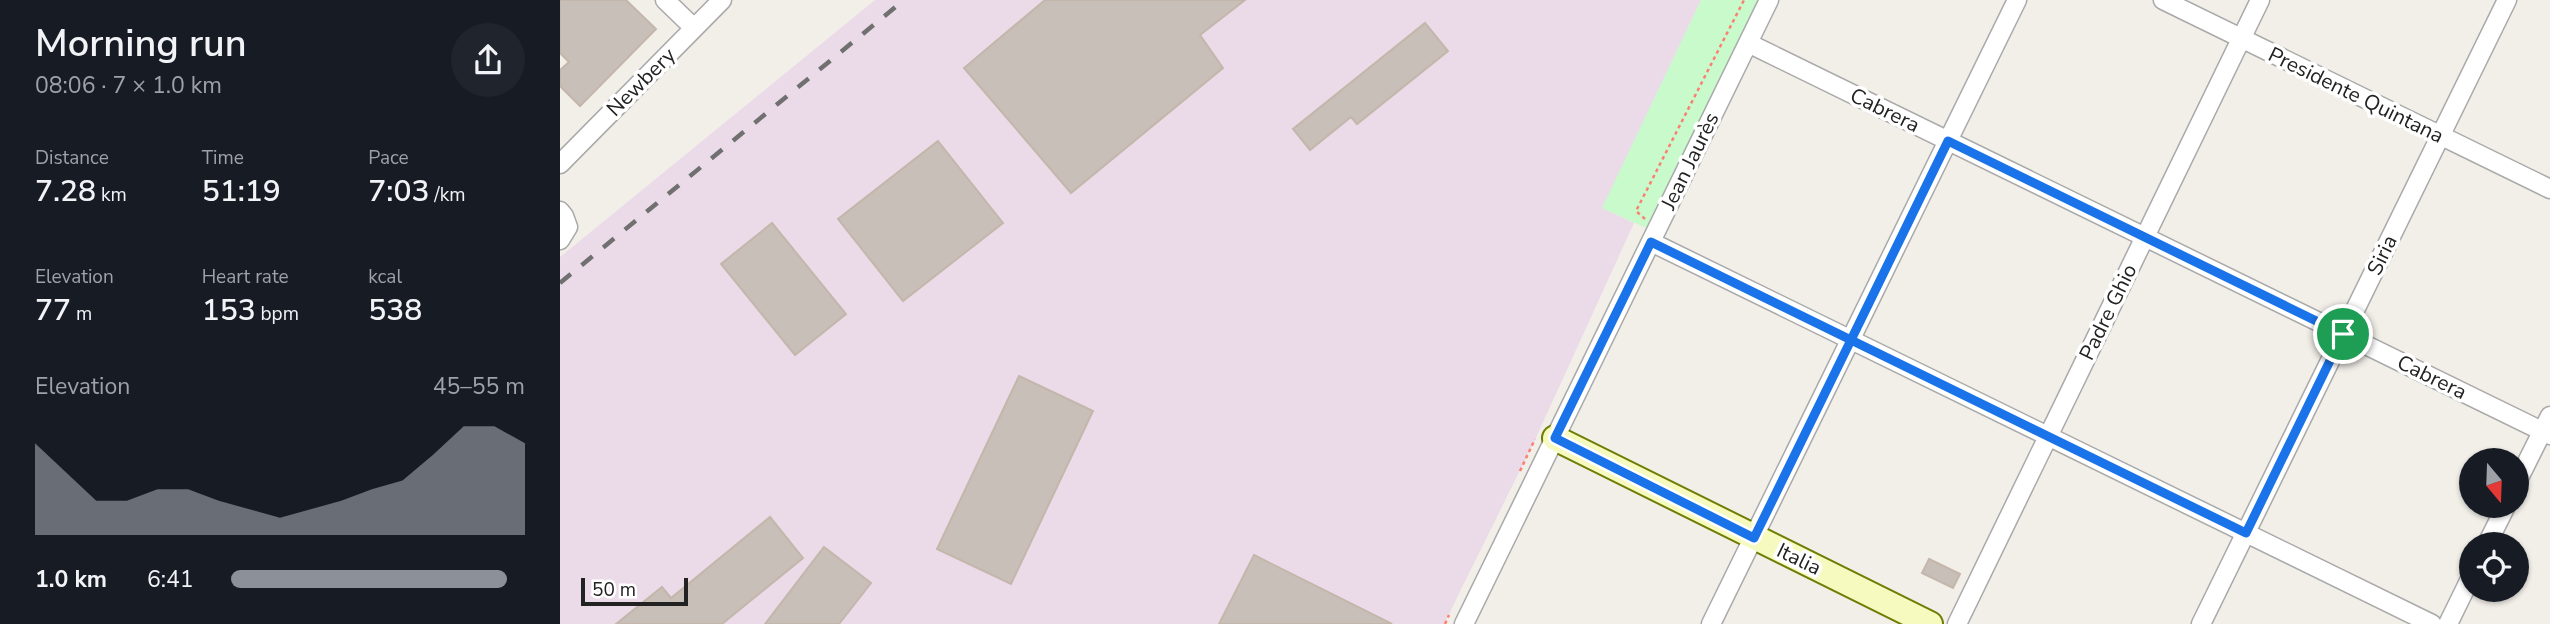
<!DOCTYPE html>
<html lang="en">
<head>
<meta charset="utf-8">
<style>
	body { margin:0; font-family:"Nunito Sans",sans-serif; background:#20242c; color:#f1f3f6; height:100vh; display:flex; flex-direction:column; font-size:26px; white-space:nowrap }
	* { box-sizing:border-box; margin:0 }
	p { font-size:23px; color:#9ea1a6 }
	.icon { flex:none; width:38px; height:38px; fill:none; stroke:currentColor; stroke-width:2; stroke-linecap:round; stroke-linejoin:round }
	.map { position:relative; flex:1; overflow:hidden }
	.details { display:flex; flex-direction:column; background:#171b24; width:560px }
	.details>* { flex:none }
	.needle { width:46px; rotate:161deg }
	.tools { position:absolute; left:1899px; top:448px; display:grid; gap:14px }
	.tools a { display:grid; place-items:center; width:70px; height:70px; border-radius:50%; background:#171b24; box-shadow:0 2px 5px #0004; font-size:35px }
	.scale { position:absolute; left:21px; bottom:18px; width:107px; box-sizing:border-box; padding-left:7px; border:4px solid #222; border-top:0; font-size:19px; line-height:24px; white-space:nowrap; color:#222; -webkit-text-stroke:5px #fff; paint-order:stroke }
	.pin { position:absolute; display:grid; place-items:center; width:60px; height:60px; color:#fff; margin:-30px; border:4px solid #fff; border-radius:50%; box-shadow:0 2px 7px #0007 }
	.round { display:grid; place-items:center; flex:none; width:74px; height:74px; border-radius:37px; background:#20242c }
	.summary { display:flex; align-items:center; justify-content:space-between; height:119px; padding:0 35px }
	h1 { font-size:38px; font-weight:600; line-height:52px }
	.stats { display:grid; grid-template-columns:repeat(3,1fr); gap:10px; height:119px; padding:7px 35px }
	.stats div { display:grid; align-content:center }
	.stats b { font-size:30px; font-weight:600 }
	.stats small { font-size:19px; font-weight:400 }
	.stats p { font-size:19px }
	.chart { height:196px; padding:14px 35px }
	.chart p { display:flex; justify-content:space-between }
	.chart svg { width:100%; height:126px; margin-top:7px; fill:#8c9099; opacity:.7 }
	ul { padding:0 35px; list-style:none; font-size:23px }
	li { display:grid; grid-template-columns:112px 84px 1fr; align-items:center; height:52px }
	li i { height:18px; border-radius:9px; background:#8c9099 }
	main { display:flex; flex:1; min-height:0 }
	.map>svg:first-child { display:block }
</style>
</head>
<body>
<main>
<section class="details">
<div class="summary"><div><h1>Morning run</h1><p>08:06 · 7 × 1.0 km</p></div><a class="round"><svg class="icon" aria-label="share" viewBox="0 0 24 24"><path d="M12 15V3M7 8l5-5 5 5M5 13v7h14v-7"/></svg></a></div>
<div class="stats">
<div><p>Distance</p><b>7.28<small> km</small></b></div>
<div><p>Time</p><b>51:19</b></div>
<div><p>Pace</p><b>7:03<small> /km</small></b></div>
</div>
<div class="stats">
<div><p>Elevation</p><b>77<small> m</small></b></div>
<div><p>Heart rate</p><b>153<small> bpm</small></b></div>
<div><p>kcal</p><b>538</b></div>
</div>
<div class="chart"><p><span>Elevation</span>45–55 m</p>
<svg viewBox="0 0 160 44" preserveAspectRatio="none"><path d="M0 44V12L10 22L20 32L30 32L40 28L50 28L60 32L70 35L80 38L90 35L100 32L110 28L120 25L130 16L140 6L150 6L160 12V44z"/></svg>
</div>
<ul>
<li><b>1.0 km</b>6:41<i style="width:94%"></i></li>
</ul>
</section>
<div class="map">
<svg width="1990" height="624" viewBox="0 0 1990 624">
	<rect width="100%" height="100%" fill="#f2efe9"/>
	<path fill="#ebdbe8" d="M315,0H1141L1043,208L1074,223L974,442L884,624H0V257Z"/>
	<path fill="#c8facc" d="M1141,0H1198L1086,228L1042,208Z"/>
	<path fill="#c7bfb8" stroke="#c4b6ab" stroke-width="2" d="M0,0H66L96,29L20,106L0,86V70L9,62L0,53Z
		M485,0H685L640,35L663,68L511,193L404,68Z
		M865,23L888,51L797,124L791,117L750,150L733,129Z
		M378,141L443,223L343,301L278,219Z
		M212,223L286,314L235,355L161,264Z
		M459,376L533,411L451,584L377,549Z
		M210,517L243,558L162,624H56L102,587L111,598Z
		M264,547L311,583L279,624H205Z
		M694,555L832,624H659Z
		M1369,559L1400,574L1393,588L1362,573Z"/>
	<g fill="none" stroke-linecap="round" stroke-linejoin="round">
		<g stroke="#a9a9a9" stroke-width="21">
			<path id="street" d="M105,0L134,28
				M1603,0L1990,189
				M1188,43L1990,435
				M0,164L162,0
				M0,211L4,216L8,227L0,240
				M1091,242L1872,624
				M1956,484L1990,416
				M1927,544L1946,506
				M904,624L1209,0
				M1151,624L1457,0
				M1397,624L1700,0
				M1641,624L1947,0
				M1888,624L1911,577"/>
		</g>
		<g stroke="#707d05" stroke-width="28">
			<path id="secondary" d="M995,438L1370,624"/>
		</g>
		<path stroke="#fa8072" stroke-width="2.5" stroke-dasharray="3.5 3.5" stroke-linecap="butt" d="M1085,219L1076,211L1184,0
			M960,471L975,439
			M885,624L889,615"/>
		<use href="#street" stroke="#fff" stroke-width="18"/>
		<use href="#secondary" stroke="#f7fabf" stroke-width="24"/>
		<path stroke="#707070" stroke-width="4.5" stroke-dasharray="14 14" stroke-linecap="butt" d="M0,283L344,0"/>
	</g>
	<g fill="none" stroke-linecap="round" stroke-linejoin="round">
		<g stroke="#fff" stroke-width="14">
			<path id="route" d="M1783,334L1388,141L1291,340L1091,242L995,438L1194,538L1291,340L1686,533L1783,334"/>
		</g>
		<use href="#route" stroke="#1a73e8" stroke-width="9"/>
	</g>
	<g text-anchor="middle" stroke-width="7" stroke-linejoin="round" paint-order="stroke">
		<g font-size="21" fill="#222" stroke="#fff">
			<text transform="translate(81 82) rotate(-45)" y="7">Newbery</text>
			<text transform="translate(1796 95) rotate(26)" y="7">Presidente Quintana</text>
			<text transform="translate(1325 110) rotate(26)" y="7">Cabrera</text>
			<text transform="translate(1130 161) rotate(-64)" y="7">Jean Jaurès</text>
			<text transform="translate(1822 255) rotate(-64)" y="7">Siria</text>
			<text transform="translate(1548 312) rotate(-64)" y="7">Padre Ghio</text>
			<text transform="translate(1872 377) rotate(26)" y="7">Cabrera</text>
			<text transform="translate(1239 559) rotate(26)" y="7">Italia</text>
		</g>
	</g>
</svg>
<div class="tools">
<a><svg class="needle" viewBox="-14 -14 28 28"><path d="M0-13l5 13h-10z" fill="#e53935"/><path d="M0 13l5-13h-10z" fill="#9ea1a6"/></svg></a>
<a><svg class="icon" aria-label="locate" viewBox="0 0 24 24"><circle cx="12" cy="12" r="6"/><path d="M12 2v4M12 18v4M2 12h4M18 12h4"/></svg></a>
</div>
<div class="scale">50 m</div>
<div class="pin" style="left:1783px;top:334px;background:#1e9e55"><svg class="icon" aria-label="arrive" viewBox="0 0 24 24"><path d="M6 21V4h12l-3 4 3 4H6"/></svg></div>
</div>
</main>
</body>
</html>
